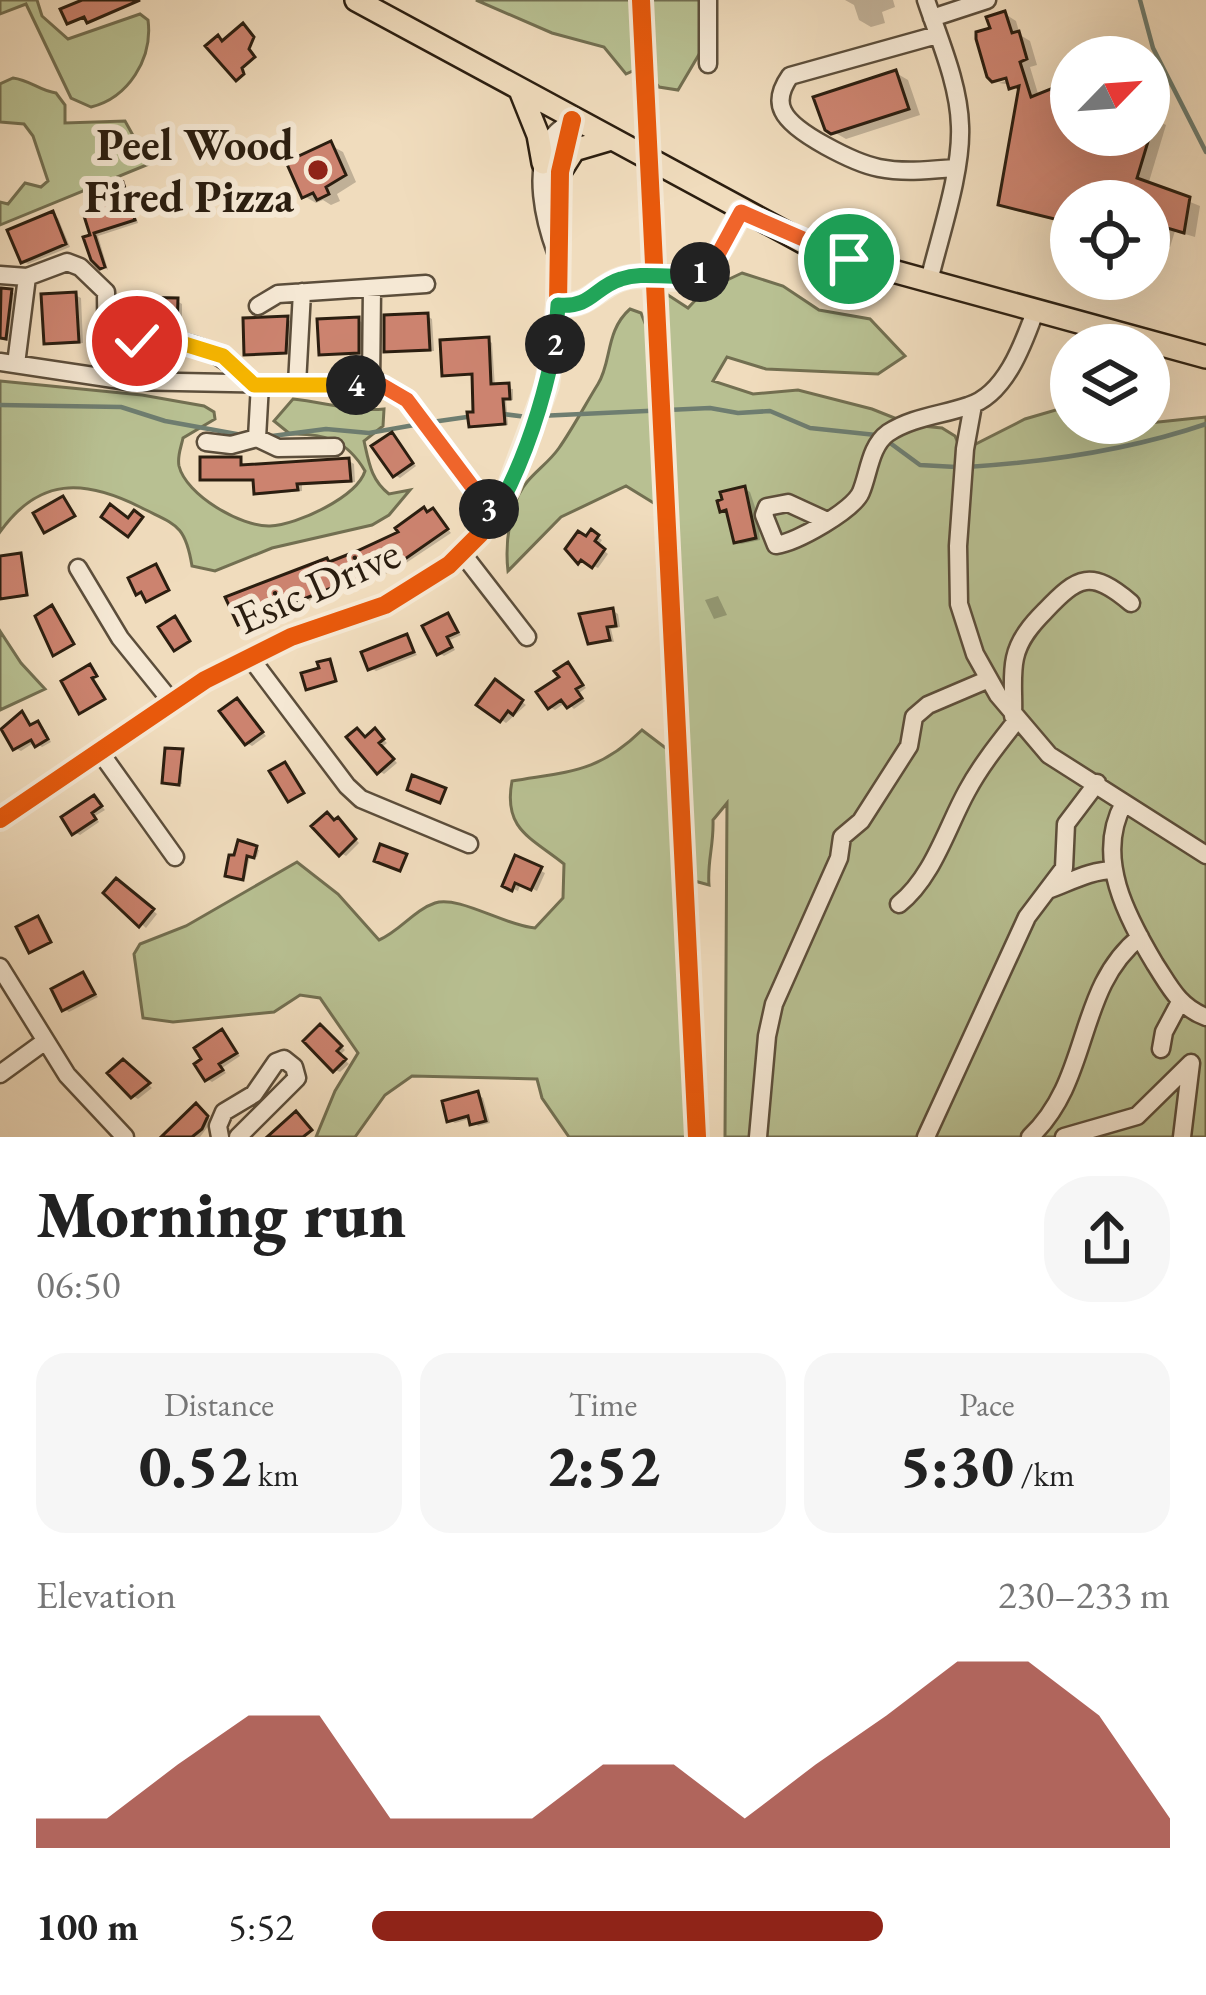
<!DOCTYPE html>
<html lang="en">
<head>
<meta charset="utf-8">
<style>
	body { margin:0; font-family:"EB Garamond",serif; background:#f6f6f6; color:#222; height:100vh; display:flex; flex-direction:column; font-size:45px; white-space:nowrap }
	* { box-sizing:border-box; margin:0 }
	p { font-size:39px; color:#767676 }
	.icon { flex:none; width:66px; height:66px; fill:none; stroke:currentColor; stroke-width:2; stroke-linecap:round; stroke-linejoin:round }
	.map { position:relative; height:1137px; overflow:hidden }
	.panel { display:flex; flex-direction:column; background:#fff; flex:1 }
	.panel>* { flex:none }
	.needle { width:78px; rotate:65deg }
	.controls { position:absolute; left:1050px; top:36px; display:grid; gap:24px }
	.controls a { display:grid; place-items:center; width:120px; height:120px; border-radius:50%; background:#fff; box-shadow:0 12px 48px #0002; font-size:60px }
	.pin { position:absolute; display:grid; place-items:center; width:102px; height:102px; color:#fff; margin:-51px; border:6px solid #fff; border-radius:50%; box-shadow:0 3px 12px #0007 }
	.km { position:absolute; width:60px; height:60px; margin:-30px; border-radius:50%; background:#222; color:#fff; font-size:33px; line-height:60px; text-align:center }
	.round { display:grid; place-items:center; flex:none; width:126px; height:126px; border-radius:48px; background:#f6f6f6 }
	.overview { display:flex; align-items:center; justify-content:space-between; height:204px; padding:0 36px }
	h1 { font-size:66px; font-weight:800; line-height:90px }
	.figures { display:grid; grid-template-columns:repeat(3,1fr); gap:18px; height:204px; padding:12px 36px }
	.figures div { display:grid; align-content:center; border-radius:30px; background:#f6f6f6; text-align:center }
	.figures b { font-size:60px; font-weight:800 }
	.figures small { font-size:33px; font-weight:400 }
	.figures p { font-size:33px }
	.chart { height:336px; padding:24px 36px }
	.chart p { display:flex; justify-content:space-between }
	.chart svg { width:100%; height:216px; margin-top:12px; fill:#8f2418; opacity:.7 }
	ul { padding:0 36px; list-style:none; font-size:39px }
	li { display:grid; grid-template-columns:192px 144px 1fr; align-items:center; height:90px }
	li i { height:30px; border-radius:15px; background:#8f2418 }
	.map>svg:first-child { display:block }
</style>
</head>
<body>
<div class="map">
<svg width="1206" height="1137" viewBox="0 0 1206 1137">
	<rect width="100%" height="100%" fill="#f0dcbd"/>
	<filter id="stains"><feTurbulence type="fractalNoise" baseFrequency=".00167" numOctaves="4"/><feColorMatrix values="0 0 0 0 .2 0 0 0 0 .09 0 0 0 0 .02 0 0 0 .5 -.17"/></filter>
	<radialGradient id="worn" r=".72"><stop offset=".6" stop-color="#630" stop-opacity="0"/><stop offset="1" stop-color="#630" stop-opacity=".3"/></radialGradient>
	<path fill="#b8c092" stroke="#726f51" stroke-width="3" d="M0,0H37L42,16L68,39L140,14L148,20C153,59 128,98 91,107L71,98L26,4L0,14Z
		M476,0H638L639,68L626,74L604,47L552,33Z
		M645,0H702L701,51L678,90L659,87L645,70Z
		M13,78C30,80 40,91 56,93L65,105V123L125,121L149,164L0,225V202L8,204L25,183L41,187L48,181L33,136L24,124L0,122V84Z
		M742,273L783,286L819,310L870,319L905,356L878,374L766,369L727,357L713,381L753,394L798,390L872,409L912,425L942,428L955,436L960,448L966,602L964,547L970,447L1025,419L1066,407L1071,408V423H1149L1206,417V1137H725L727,803L713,820C714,845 707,862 709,885L691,880L665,293L688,308L704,291Z
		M630,309L641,313L650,336L657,505L626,486L561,517L508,571C505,545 509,503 527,482C537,470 550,461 559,448C573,428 585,405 598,384C612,362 605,331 630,309Z
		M0,381L142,395L204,406L214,412L215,419L183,438C181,448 177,456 179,466C186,495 241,527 270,526C297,525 357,497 365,471C347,440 324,433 290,434L274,421L293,399C324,402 352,412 384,409L383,426L364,441C369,463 371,480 389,494L410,490L389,515L372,525L272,548L215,571L192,566C185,523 175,525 140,507C84,479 39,477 0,532Z
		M0,631L21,663L45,689L0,710Z
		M642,730L667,749L689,1137H569L542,1098L537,1079L412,1076L385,1095L355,1137H316L335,1091L358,1053L320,998L300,995L274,1012L173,1022L143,1018L134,954L140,944L186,926L297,862L338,894L379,940C400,931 414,910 435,903C458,895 506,926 535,928L563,898L564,864C530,837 503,829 512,781C570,771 598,773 642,730Z"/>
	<path fill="#0003" d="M845,0H893L895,7L882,12L885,23L871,27L859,20L854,5Z
		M1005,14L1016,21L1020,35L1030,41L1037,65L1030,67L1039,97L1071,96V135H1149V117L1166,125L1148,185L1200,206L1195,237L1175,231L1170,247L1149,243V201H1071V224L1013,210L1001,204L1021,92L1012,85L999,83L1021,76L994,30Z
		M896,73L908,80L920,115L846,139L827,128Z
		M330,145L343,152L356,182L337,194L340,201L331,205L323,200L316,203L304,196Z
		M122,186L127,189L138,223L98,236L108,270L102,266L88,218L106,212Z
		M52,215L58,218L70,247L28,264L23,261Z
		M3,291L14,293L8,341L0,339Z
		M75,295L81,298L83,343L52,345L47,342Z
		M177,301L182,304V330L130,328Z
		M427,316L432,319L434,351H387Z
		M287,319L292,322L290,354L247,353Z
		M358,320L363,323V355L322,354Z
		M488,340L492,343L495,387L513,389V400H506L508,425L476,428L472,425L476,414L475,375L445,374Z
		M392,436L416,466L400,478L395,475Z
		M240,460L245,468L349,461L354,464L355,482L302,485V491L262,495L257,492L256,481L203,478Z
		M745,489L750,492L757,513L760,540L741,544L736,541L730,514L723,510Z
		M433,511L451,533L400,567L358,587L352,584L245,626L240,623L332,564L402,534Z
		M592,533L602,540L598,546L608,554L598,568L575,558Z
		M20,556L29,596L6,599L0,559Z
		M718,596L727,615L714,619L705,600Z
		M613,611L618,614L620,627L611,629L614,642H590Z
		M447,616L461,635L450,640L455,650L444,656L439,653Z
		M406,637L417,655L376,671L371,668Z
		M568,665L586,688L579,693L585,701L574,709L566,702L555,710L550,707Z
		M496,683L526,705L506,723L480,705Z
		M237,701L266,736L252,746L247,743Z
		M23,715L33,727H43L51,742L42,747L35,742L21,751L15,748Z
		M376,732L387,743L382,747L397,763L384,774L379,771L367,739Z
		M182,752V784L168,783Z
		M94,798L105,810L95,816L99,822L80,835L74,832Z
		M338,820L359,843L346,856L341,853Z
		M240,844L259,850L257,857L250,855L245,879L231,876Z
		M517,859L545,873L537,891L521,883L518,891L505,885Z
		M122,885L157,914L146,928L107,893Z
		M83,976L98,997L69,1012L64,1009Z
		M325,1031L345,1050L340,1055L349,1064L340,1072L335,1070Z
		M223,1033L240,1056L222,1068L226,1073L212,1082L207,1079Z
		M129,1066L152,1088L138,1099L133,1096Z
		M478,1095L483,1098L490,1123L478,1126L472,1118L455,1123L450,1120Z
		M202,1110L212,1121L200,1137H168Z"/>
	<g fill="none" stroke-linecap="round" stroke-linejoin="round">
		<path stroke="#6e7d70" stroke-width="4.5" d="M1140,0L1153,48L1206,152
			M0,405L121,407L165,421L242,435
			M503,414L527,417
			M539,416L710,408L738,413L770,411L810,428L876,435
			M432,422L474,416
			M272,436L326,429L369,433L420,424
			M886,440L920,465L956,467
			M967,467C1047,462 1130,450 1206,424"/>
	</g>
	<path fill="#cc836f" stroke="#2b1e10" stroke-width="3" d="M82,0H140L87,23L84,17L67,24L60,9Z
		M1005,11L1012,33L1019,31L1027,59L1020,62L1031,97L1053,88L1071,93V135H1150L1137,178L1190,197L1184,233L1164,227L1158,243L1149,241V201H1071V223L998,205L1019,86L1009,89L1006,78L992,82L987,77L976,39V32L990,28L986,17Z
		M243,23L254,37L249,49L255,57L242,68L244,74L236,81L205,46L218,35L222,41Z
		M896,70L909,109L831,134L825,130L813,97Z
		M331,141L346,175L326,187L329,194L317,200L313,193L302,198L286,162Z
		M123,182L135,220L94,233L105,267L100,269L91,260L83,237L90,235L84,216L102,210L96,191Z
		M53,211L66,244L21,263L7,230Z
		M1,288L12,289L6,339L0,338Z
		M76,292L79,342L44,344L41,294Z
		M128,297L178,298L177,329L127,330Z
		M428,313L430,350L384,352V315Z
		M288,316L286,353L244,355L243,318Z
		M359,317V353L319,355L317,319Z
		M489,337L491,384L509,383L510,399H503L505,424L469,427L467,412H473L472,374L442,376L440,340Z
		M392,432L413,463L393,477L371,446Z
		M200,457H241V465L349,458L351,481L297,484L298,490L254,494L253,480H200Z
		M745,486L756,538L734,543L726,510L720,512L717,501L722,499L720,492Z
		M63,496L75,516L44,533L33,513Z
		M110,504L128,518L134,510L143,517L128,537L101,517Z
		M424,507L427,512L433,508L448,529L395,566L351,586L349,581L238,625L225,597L327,558L329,562L357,551L398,532L395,528Z
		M591,529L599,535L595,541L605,549L592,568L581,560L578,564L565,549L578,531L586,536Z
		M21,553L27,595L0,599V556Z
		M156,564L169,590L146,602L141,592L136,595L128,578Z
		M52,605L74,644L53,656L35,616Z
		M613,608L616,626L607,627L610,640L588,644L579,614Z
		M448,613L458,632L447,637L452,647L437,655L422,626Z
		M175,616L190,641L174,651L158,627Z
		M407,634L414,652L368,670L361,652Z
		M330,659L336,681L306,690L301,673L319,668L317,662Z
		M568,662L583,685L576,689L582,698L567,708L561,700L548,709L536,692L559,677L554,671Z
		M90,664L97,676L92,678L105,699L79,714L61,681Z
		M495,679L523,700L513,715L508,711L500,722L476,705Z
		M237,698L263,732L245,745L219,711Z
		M22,711L30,725L38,721L48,739L35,747L31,740L13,750L1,729Z
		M357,728L365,737L375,728L384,739L379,743L394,759L377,774L346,737Z
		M165,748L183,749L179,785L162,783Z
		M285,762L304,793L288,802L269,771Z
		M412,775L446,788L440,803L407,790Z
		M94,795L102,806L92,813L96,819L72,835L61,817Z
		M327,812L334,820L338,817L356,839L339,856L311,826Z
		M238,840L257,846L254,858L247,856L243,880L225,876L229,855H234Z
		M380,844L407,854L400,871L374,861Z
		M515,855L542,867L531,890L515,883L512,891L502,886Z
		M116,878L154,909L139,927L103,893Z
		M38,916L51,942L29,953L16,927Z
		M83,972L95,994L62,1011L51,989Z
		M320,1024L342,1046L337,1051L346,1059L333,1072L303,1041Z
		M222,1029L237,1053L219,1064L223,1070L205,1081L194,1064L201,1059L194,1048Z
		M123,1059L150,1083L131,1098L107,1073Z
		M478,1091L486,1121L470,1125L468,1116L447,1122L442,1101Z
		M196,1103L208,1116L202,1129L192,1137H161Z
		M296,1111L312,1130L303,1137H267Z"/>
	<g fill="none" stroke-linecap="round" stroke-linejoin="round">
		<g stroke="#5c4e3b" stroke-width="21">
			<path id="minor" d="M926,0C939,39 959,84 960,126C962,172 940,235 929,281
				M932,18L987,0
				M937,35L790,76C783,86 777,99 783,111C793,133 855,163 879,168C904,173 931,170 956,168
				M708,64V0
				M556,252C544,220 533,171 551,139C555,132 565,125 572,120
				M0,275L27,277L16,364
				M27,277L67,262L80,267L106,292L107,378
				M258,306L278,294L426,284
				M105,346C172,334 203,337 254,384
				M0,362L127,381L383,386L407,400L493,516
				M297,384L302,292
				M371,385L372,288
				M973,405L965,449L958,546L959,604L975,654L998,695L1049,755L1206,855
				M257,438L260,384
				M206,442L231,445L257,438L278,448L335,447
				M825,520L788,503L767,507L764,515L776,545C797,542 854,510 861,492C869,473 870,446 888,433C912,417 942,415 968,406C1006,395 1024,342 1036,309
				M462,553L527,637
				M78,568L120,638L171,701
				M249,656L347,786L361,799L469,844
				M1013,716C1014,697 1011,676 1015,658C1019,639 1032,624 1045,611C1078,576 1091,569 1131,603
				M100,752L175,857
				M1124,803C1094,857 1127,917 1155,964C1170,987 1179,1007 1206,1017
				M0,819L205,680L291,637L385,605L449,565L480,534L508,490L547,385L558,305L560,172L572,120
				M1048,890C1070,882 1091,870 1114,870
				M899,904C933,877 947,827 967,791C981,765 999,743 1017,720
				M0,967L67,1075L125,1137
				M1161,1049L1164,1032L1180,1002
				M0,1074L44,1042
				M220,1137L218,1126L224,1112L254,1094L276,1062L284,1059L294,1067L297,1078L238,1137
				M758,1137L767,1036L774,1004L839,858L842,837L861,821L909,746L914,717L928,705L989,679
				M926,1137L1027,917L1064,868L1066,824L1097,783
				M1030,1137C1092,1079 1075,989 1140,937
				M1064,1137L1137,1116L1191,1063L1182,1137"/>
		</g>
		<g stroke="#2b1e10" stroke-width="26">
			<path id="major" d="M356,0L803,242L849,259L1206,357
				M520,90L538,135L543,163
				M560,172L574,150L608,140"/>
		</g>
		<use href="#minor" stroke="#f5e8d4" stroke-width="16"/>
		<use href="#major" stroke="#f0dcbd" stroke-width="21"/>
		<g stroke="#f5e8d4" stroke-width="26">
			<path id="cycleway" d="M641,0L697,1137
				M558,305C586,308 593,292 616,281C630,274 648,276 662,278C708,285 723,245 741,212
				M0,819L205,680L291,637L385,605L449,565L480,534L508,490L547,385L558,305L560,172L572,120"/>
		</g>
		<use href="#cycleway" stroke="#e8590c" stroke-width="18"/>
	</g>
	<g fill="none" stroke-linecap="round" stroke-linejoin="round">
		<g stroke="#fff" stroke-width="24">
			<path id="split-1" d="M700,272L716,258L741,212L849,259"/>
		</g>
		<g stroke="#fff" stroke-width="24">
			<path id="split-2" d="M555,344L558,305C592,308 594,287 621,279C648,270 673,282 700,272"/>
		</g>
		<g stroke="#fff" stroke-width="24">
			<path id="split-3" d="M489,509L494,516C524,463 543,404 555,344"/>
		</g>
		<g stroke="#fff" stroke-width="24">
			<path id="split-4" d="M356,385L383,386L407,400L489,509"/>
		</g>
		<g stroke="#fff" stroke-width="24">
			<path id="split-5" d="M178,342L223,356L254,385H356"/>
		</g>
		<g stroke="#fff" stroke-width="24">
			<path id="split-6" d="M137,341L178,342"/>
		</g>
		<use href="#split-1" stroke="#f0652b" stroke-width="15"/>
		<use href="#split-2" stroke="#22a559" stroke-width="15"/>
		<use href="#split-3" stroke="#22a559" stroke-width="15"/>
		<use href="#split-4" stroke="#f0652b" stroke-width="15"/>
		<use href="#split-5" stroke="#f5b400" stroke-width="15"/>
		<use href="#split-6" stroke="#f5b400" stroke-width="15"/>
	</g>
	<circle fill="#8f2418" stroke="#f5e8d4" stroke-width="4.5" cx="318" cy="170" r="12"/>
	<g text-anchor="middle" stroke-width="12" stroke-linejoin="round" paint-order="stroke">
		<g font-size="45" font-weight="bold" fill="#2b1e10" stroke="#f5e8d4" text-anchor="end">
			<text x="294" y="160">Peel Wood<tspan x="294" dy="52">Fired Pizza</tspan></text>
		</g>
		<g font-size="45" fill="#2b1e10" stroke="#f5e8d4">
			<text transform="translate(317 585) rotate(-24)" y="16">Esic Drive</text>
		</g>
	</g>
	<rect width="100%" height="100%" filter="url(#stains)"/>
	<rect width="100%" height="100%" fill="url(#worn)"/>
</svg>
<div class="controls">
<a><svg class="needle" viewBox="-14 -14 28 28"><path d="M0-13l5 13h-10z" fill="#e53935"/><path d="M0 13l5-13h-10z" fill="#767676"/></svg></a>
<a><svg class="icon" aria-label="locate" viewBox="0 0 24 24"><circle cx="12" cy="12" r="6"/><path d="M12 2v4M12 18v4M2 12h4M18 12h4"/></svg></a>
<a><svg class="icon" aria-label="layers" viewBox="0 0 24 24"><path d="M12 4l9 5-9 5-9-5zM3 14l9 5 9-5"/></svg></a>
</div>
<div class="pin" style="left:849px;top:259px;background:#1e9e55"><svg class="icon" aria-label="arrive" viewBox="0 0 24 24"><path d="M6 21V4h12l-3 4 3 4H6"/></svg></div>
<div class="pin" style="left:137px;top:341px;background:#d93025"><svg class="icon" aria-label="check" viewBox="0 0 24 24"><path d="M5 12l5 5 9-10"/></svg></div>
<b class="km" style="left:700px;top:272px">1</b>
<b class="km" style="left:555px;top:344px">2</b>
<b class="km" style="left:489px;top:509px">3</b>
<b class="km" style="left:356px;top:385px">4</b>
</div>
<section class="panel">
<div class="overview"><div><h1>Morning run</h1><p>06:50</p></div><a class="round"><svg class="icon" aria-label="share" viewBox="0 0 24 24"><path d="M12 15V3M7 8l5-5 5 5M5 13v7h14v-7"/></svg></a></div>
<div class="figures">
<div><p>Distance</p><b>0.52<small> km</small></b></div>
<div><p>Time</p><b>2:52</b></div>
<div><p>Pace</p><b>5:30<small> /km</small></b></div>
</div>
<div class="chart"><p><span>Elevation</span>230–233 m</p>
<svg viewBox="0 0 160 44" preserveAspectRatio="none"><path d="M0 44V38L10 38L20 27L30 17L40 17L50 38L60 38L70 38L80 27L90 27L100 38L110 27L120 17L130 6L140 6L150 17L160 38V44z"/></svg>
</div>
<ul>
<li><b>100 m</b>5:52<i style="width:64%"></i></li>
</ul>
</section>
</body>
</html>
